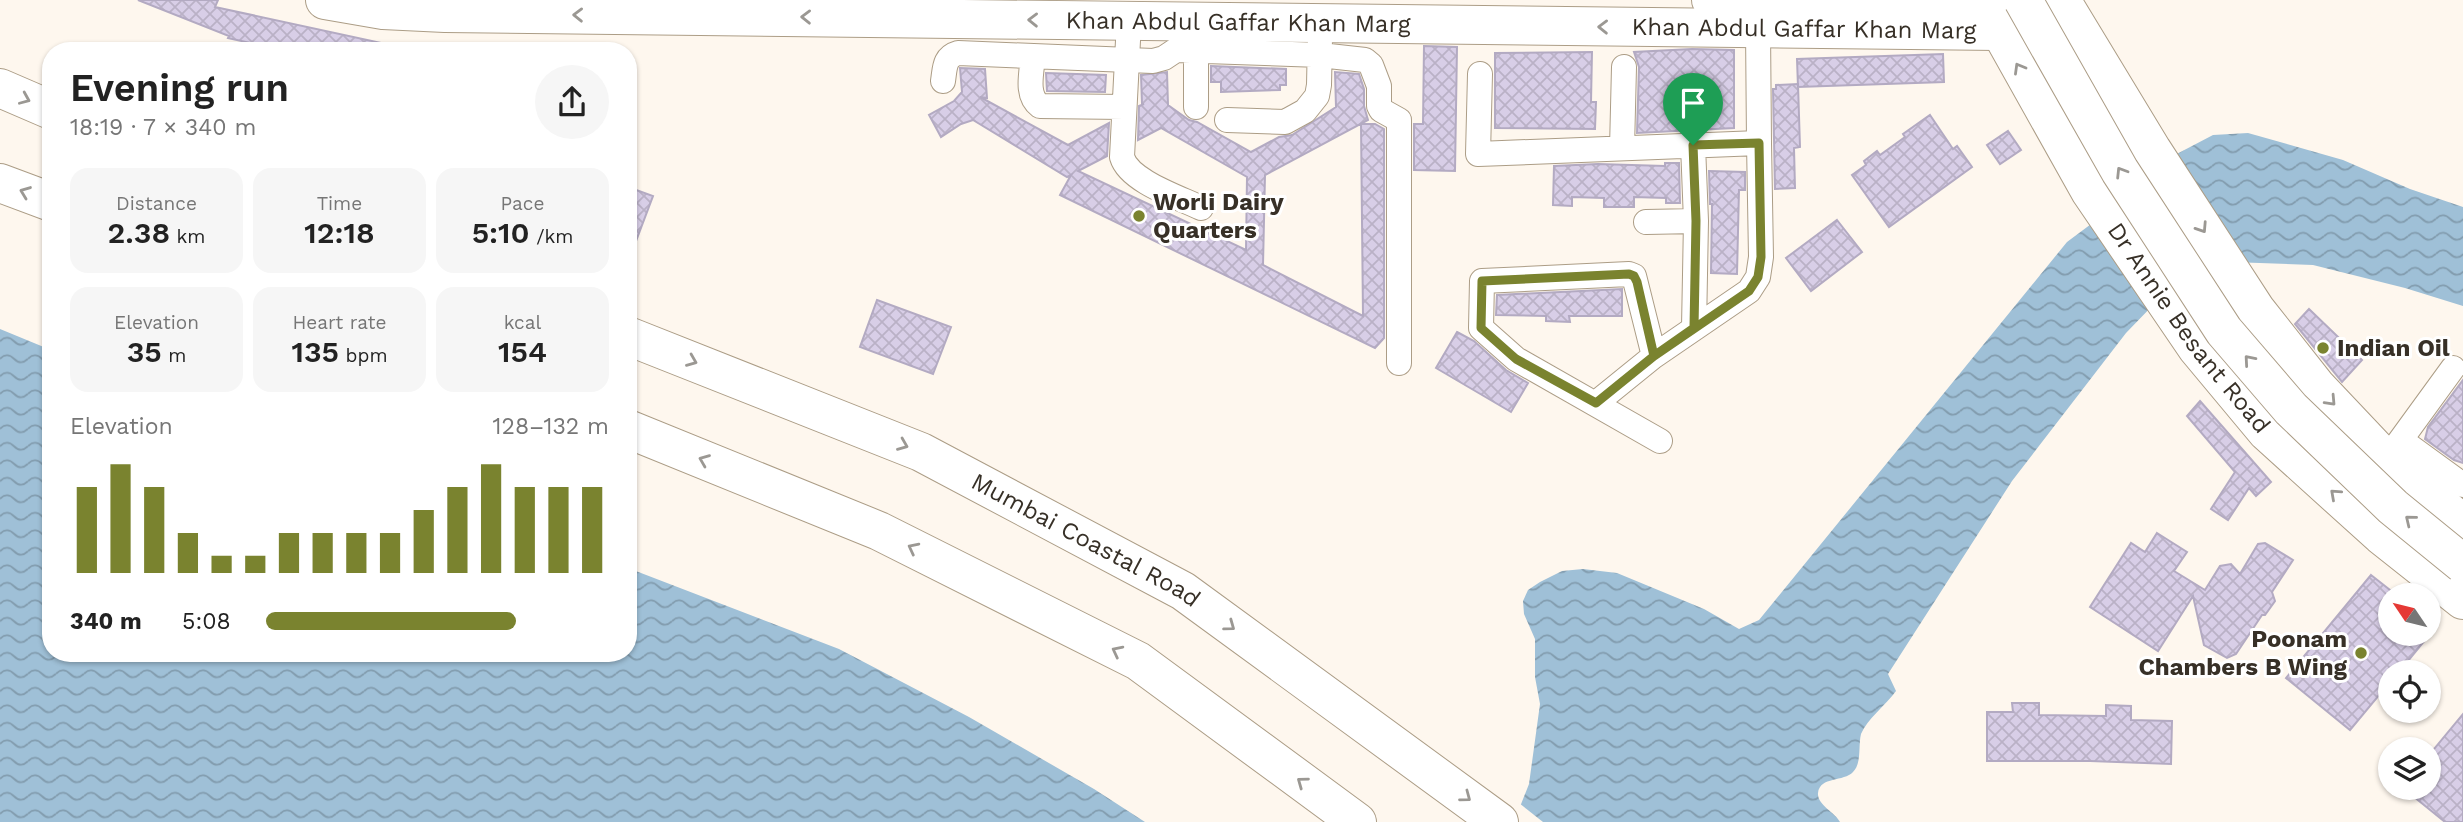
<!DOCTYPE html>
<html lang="en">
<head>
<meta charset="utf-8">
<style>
	body { margin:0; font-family:"Work Sans",sans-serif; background:#f6f6f6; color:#222; height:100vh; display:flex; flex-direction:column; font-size:26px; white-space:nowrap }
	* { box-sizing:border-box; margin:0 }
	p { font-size:23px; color:#767676 }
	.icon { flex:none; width:38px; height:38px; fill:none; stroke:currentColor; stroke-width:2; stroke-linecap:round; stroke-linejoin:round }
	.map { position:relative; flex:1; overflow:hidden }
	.panel { position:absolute; left:42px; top:42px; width:595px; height:620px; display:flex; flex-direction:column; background:#fff; border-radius:28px; box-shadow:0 2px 5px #0004 }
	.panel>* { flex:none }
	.needle { width:46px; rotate:305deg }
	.fabs { position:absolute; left:2378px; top:583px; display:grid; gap:14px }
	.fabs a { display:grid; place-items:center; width:63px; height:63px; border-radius:50%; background:#fff; box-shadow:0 2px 5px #0004; font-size:35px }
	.pin { position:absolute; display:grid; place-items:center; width:60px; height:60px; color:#fff; margin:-72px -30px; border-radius:50% 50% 50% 0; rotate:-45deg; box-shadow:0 0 7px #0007 }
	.pin .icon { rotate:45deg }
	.round { display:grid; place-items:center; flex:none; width:74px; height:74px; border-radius:37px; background:#f6f6f6 }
	.headline { display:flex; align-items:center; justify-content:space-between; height:119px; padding:0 28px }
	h1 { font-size:38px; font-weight:600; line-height:52px }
	.figures { display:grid; grid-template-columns:repeat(3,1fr); gap:10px; height:119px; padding:7px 28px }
	.figures div { display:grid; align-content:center; border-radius:18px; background:#f6f6f6; text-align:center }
	.figures b { font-size:30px; font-weight:600 }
	.figures small { font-size:19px; font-weight:400 }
	.figures p { font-size:19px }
	.chart { height:196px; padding:14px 28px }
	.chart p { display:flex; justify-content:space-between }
	.chart svg { width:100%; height:126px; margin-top:7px; stroke:#7a832f; stroke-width:6 }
	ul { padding:0 28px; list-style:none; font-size:23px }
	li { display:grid; grid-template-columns:112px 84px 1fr; align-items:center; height:52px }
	li i { height:18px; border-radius:9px; background:#7a832f }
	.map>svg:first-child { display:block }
</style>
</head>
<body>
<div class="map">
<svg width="2463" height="822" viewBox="0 0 2463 822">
	<defs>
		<pattern id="water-waves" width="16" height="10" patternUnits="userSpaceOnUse" patternTransform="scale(1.75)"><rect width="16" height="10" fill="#9fc0d7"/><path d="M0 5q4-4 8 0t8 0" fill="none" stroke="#829cae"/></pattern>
		<pattern id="building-cross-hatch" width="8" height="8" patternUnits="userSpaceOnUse" patternTransform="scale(1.75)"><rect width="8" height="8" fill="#d8cee7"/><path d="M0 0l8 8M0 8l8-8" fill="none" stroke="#bab1c6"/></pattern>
	</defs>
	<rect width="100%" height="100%" fill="#fef7ee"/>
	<path fill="url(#water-waves)" d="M2248,133L2343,160L2410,189L2463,207V306L2405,288L2313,265L2231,262L2185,272L2126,333L2012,481L1888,674L1896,691C1886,705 1867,719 1861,734C1858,746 1862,763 1853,772C1844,782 1820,776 1818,793C1817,805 1835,812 1840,822H1514L1529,784L1540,704L1535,677V639L1524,614L1523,601L1528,590L1540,582L1562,571L1583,569L1617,573L1704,609L1739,629L1759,620L2067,242L2138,189L2171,157L2213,135Z
		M0,329L51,350V653H628V568L839,649L969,717L1094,789L1145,822H0Z"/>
	<path fill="#fef7ee" d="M1519,803L1543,822H1511Z"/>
	<path fill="url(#building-cross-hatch)" stroke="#b3aac2" stroke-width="2" d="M138,0H218L215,7L386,44V51H286L228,38L229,36Z
		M1424,46L1457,47L1455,171L1414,170V124H1423Z
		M1692,49L1734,50V128L1637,133L1639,67L1634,52Z
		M1592,52L1591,102H1596L1595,129L1495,128V53Z
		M1943,54L1944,82L1798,87L1797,59Z
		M1211,66L1286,69V85H1280V90L1221,92V82H1211Z
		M960,68L985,69L987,98L980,97L1068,145L1109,123L1107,156L1078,171L1246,250L1247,177L1161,128L1138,140L1139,106L1144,104H1142L1141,75L1167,72L1168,105L1189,120L1197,122L1251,152L1279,137L1292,135L1336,107L1335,72L1359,74L1364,89V106L1368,120L1265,175L1263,265L1363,316L1361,124H1375L1384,129V338L1375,348L1060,195L1071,175L1067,177L973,120L961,124L941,137L929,115L954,101L962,92Z
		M1046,73L1106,75L1105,92L1047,91Z
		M1798,84L1800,147L1794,148L1795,188L1775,189L1773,89H1776V85Z
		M1930,115L1953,149L1957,146L1972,167L1889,227L1852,175L1866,165L1864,161L1877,151L1880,155L1905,137L1903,134Z
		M2008,131L2021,150L2000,164L1987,145Z
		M1665,163H1679L1680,203H1666V198L1634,197V207H1604V198L1572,197V206L1553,205L1554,166L1598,164L1665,166Z
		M1709,171L1745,172V190H1739L1737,274L1711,273L1712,204H1710Z
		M628,187L653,196L630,257L628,256Z
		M1837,220L1862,252L1811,291L1786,258Z
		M1622,289V316H1569L1570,322L1546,321V316L1496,315L1497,295Z
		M877,300L951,327L933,374L860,347Z
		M2309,309L2362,360L2342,382L2295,324Z
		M1457,332L1474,341L1506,370L1528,383L1511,412L1436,368Z
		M2463,380V463L2454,460L2425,439L2428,427Z
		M2200,401L2271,482L2256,496L2249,488L2228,520L2211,509L2235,472L2187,416Z
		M2157,533L2187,552L2174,571L2205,590L2220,566L2231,564L2240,574L2258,544L2265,543L2293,560L2272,592L2275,601L2265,615H2262L2236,654L2227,658L2204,645L2193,596L2158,651L2090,607L2131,543L2145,552Z
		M2371,575L2390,590V634H2430L2399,672H2390V682L2350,730L2286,678Z
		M2012,703H2039V715L2106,716V705L2131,706V720L2172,721L2171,764L2090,761H1987V712H2013Z
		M2463,714V822H2445L2403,788H2429V755Z"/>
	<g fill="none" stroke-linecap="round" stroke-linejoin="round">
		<g stroke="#ac9d86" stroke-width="26">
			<path id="minor" d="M1129,21L1122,157C1129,181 1178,197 1201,208
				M1033,56C1032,72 1025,95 1040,106L1124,107
				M1480,74L1478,154L1759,143L1758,29
				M943,81C945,68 944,57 958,53L1153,61L1164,58L1176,50L1320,55L1365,60L1371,65L1379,86V106L1381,110L1399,120V363
				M1196,107V51
				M1227,120L1285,122L1305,111L1317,96L1319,85L1320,38
				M1693,145L1696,221L1694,328
				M1622,148L1624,67
				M1646,222L1696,221
				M1654,356L1634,276L1629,274L1482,281L1481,328L1516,359L1660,441
				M1596,403L1654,356L1749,291L1758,277L1761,257L1759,143
				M2401,440L2463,485
				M2386,460L2453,368"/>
		</g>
		<g stroke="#ac9d86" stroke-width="40">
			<g id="primary">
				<path id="s1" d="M325,0L383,10L445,13L1998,31L2063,4"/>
				<path d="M1711,0L1984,3L1995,0"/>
				<path id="s2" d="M1983,0L2090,191L2197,348L2267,432L2381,535L2463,600"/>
				<path d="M2061,0L2152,150L2256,310L2316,386L2386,460L2463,524"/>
			</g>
		</g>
		<g stroke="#ac9d86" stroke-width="40">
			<g id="motorway">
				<path d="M0,88L51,110"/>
				<path d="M0,183L51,202"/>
				<path id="s3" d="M628,336L921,452L1183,591L1499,822"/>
				<path d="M628,429L879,531L1138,661L1357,822"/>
			</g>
		</g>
		<use href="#minor" stroke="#fff" stroke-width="24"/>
		<use href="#primary" stroke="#fff" stroke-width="38"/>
		<use href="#motorway" stroke="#fff" stroke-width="38"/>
		<g stroke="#ac9d86" stroke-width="40" stroke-linecap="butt">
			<path id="primary-bridge" d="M2023,0L2120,171L2224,331L2291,409L2393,507L2463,564"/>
		</g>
		<use href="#primary-bridge" stroke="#fff" stroke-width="38"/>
	</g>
	<defs><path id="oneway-chevron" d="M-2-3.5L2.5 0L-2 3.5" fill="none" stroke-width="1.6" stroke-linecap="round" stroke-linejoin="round" transform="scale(1.75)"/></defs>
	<g stroke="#9b9893">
		<use href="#oneway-chevron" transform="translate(578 15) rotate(-179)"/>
		<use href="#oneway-chevron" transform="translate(806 17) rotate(-179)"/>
		<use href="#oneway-chevron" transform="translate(1033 20) rotate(-179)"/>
		<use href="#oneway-chevron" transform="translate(1603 27) rotate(-179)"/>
		<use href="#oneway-chevron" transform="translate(2019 68) rotate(-120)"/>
		<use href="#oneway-chevron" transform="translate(25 99) rotate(23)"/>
		<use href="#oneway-chevron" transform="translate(2121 172) rotate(-122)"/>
		<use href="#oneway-chevron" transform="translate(25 192) rotate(-159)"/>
		<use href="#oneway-chevron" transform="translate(2202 228) rotate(57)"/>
		<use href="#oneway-chevron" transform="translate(2249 360) rotate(-131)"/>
		<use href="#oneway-chevron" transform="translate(692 361) rotate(22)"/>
		<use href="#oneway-chevron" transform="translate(2331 401) rotate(47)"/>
		<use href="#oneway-chevron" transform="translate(903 445) rotate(22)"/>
		<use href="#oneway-chevron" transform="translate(704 460) rotate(-158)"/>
		<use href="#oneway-chevron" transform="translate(2335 494) rotate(-138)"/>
		<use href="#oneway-chevron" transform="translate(2410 520) rotate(-141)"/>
		<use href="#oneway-chevron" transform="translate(913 548) rotate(-153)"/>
		<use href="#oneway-chevron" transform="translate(1230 626) rotate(36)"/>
		<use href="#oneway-chevron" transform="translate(1117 651) rotate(-153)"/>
		<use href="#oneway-chevron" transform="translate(1302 782) rotate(-144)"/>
		<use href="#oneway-chevron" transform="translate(1466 797) rotate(37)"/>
	</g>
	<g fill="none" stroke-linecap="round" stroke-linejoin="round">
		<g stroke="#fff" stroke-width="14">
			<path id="route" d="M1693,145L1696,221L1694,328L1654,356L1596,403L1516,359L1481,328L1482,281L1629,274L1634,276L1637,282L1654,356L1749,291L1758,277L1761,257L1759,143L1693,145"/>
		</g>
		<use href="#route" stroke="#7a832f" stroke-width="9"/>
	</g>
	<g fill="#7a832f" stroke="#fff" stroke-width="2.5">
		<circle cx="1139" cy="216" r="7"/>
		<circle cx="2323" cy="348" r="7"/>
		<circle cx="2361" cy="653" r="7"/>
	</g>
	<g text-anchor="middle" stroke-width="6" stroke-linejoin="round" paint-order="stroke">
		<g font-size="24" fill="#373027" stroke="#fff">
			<text dy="8" stroke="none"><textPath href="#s1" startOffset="914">Khan Abdul Gaffar Khan Marg</textPath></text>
			<text dy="8" stroke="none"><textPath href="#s1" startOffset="1480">Khan Abdul Gaffar Khan Marg</textPath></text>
			<text dy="8" stroke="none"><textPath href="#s2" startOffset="388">Dr Annie Besant Road</textPath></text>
			<text dy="8" stroke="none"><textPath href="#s3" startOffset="502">Mumbai Coastal Road</textPath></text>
		</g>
		<g font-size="24" font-weight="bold" fill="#373027" stroke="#fff" text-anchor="start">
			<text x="1153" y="210">Worli Dairy<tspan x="1153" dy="28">Quarters</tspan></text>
			<text x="2337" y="356">Indian Oil</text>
			<text x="2347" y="647" text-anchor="end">Poonam<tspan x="2347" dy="28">Chambers B Wing</tspan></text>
		</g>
	</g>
</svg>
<div class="fabs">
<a><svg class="needle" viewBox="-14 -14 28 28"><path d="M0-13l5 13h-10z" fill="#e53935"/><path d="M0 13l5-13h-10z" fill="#767676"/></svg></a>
<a><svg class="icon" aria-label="locate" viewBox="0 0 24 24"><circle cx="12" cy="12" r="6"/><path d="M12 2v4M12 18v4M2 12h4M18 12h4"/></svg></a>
<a><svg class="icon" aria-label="layers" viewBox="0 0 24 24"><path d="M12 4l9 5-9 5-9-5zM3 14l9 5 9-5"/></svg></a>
</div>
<div class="pin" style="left:1693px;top:145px;background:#1e9e55"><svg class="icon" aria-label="arrive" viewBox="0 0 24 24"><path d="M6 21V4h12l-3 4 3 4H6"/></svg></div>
<section class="panel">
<div class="headline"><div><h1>Evening run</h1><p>18:19 · 7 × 340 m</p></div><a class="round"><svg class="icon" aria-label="share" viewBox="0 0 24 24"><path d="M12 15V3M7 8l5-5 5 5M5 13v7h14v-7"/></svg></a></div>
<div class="figures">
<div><p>Distance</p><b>2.38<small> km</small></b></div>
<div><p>Time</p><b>12:18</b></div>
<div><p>Pace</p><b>5:10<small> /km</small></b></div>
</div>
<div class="figures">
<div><p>Elevation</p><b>35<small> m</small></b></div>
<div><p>Heart rate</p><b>135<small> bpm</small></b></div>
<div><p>kcal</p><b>154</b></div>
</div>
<div class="chart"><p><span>Elevation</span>128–132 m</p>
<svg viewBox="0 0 160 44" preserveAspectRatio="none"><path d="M5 44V14M15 44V6M25 44V14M35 44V30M45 44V38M55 44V38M65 44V30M75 44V30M85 44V30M95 44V30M105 44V22M115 44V14M125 44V6M135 44V14M145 44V14M155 44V14"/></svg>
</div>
<ul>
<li><b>340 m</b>5:08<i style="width:73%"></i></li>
</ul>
</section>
</div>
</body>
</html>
